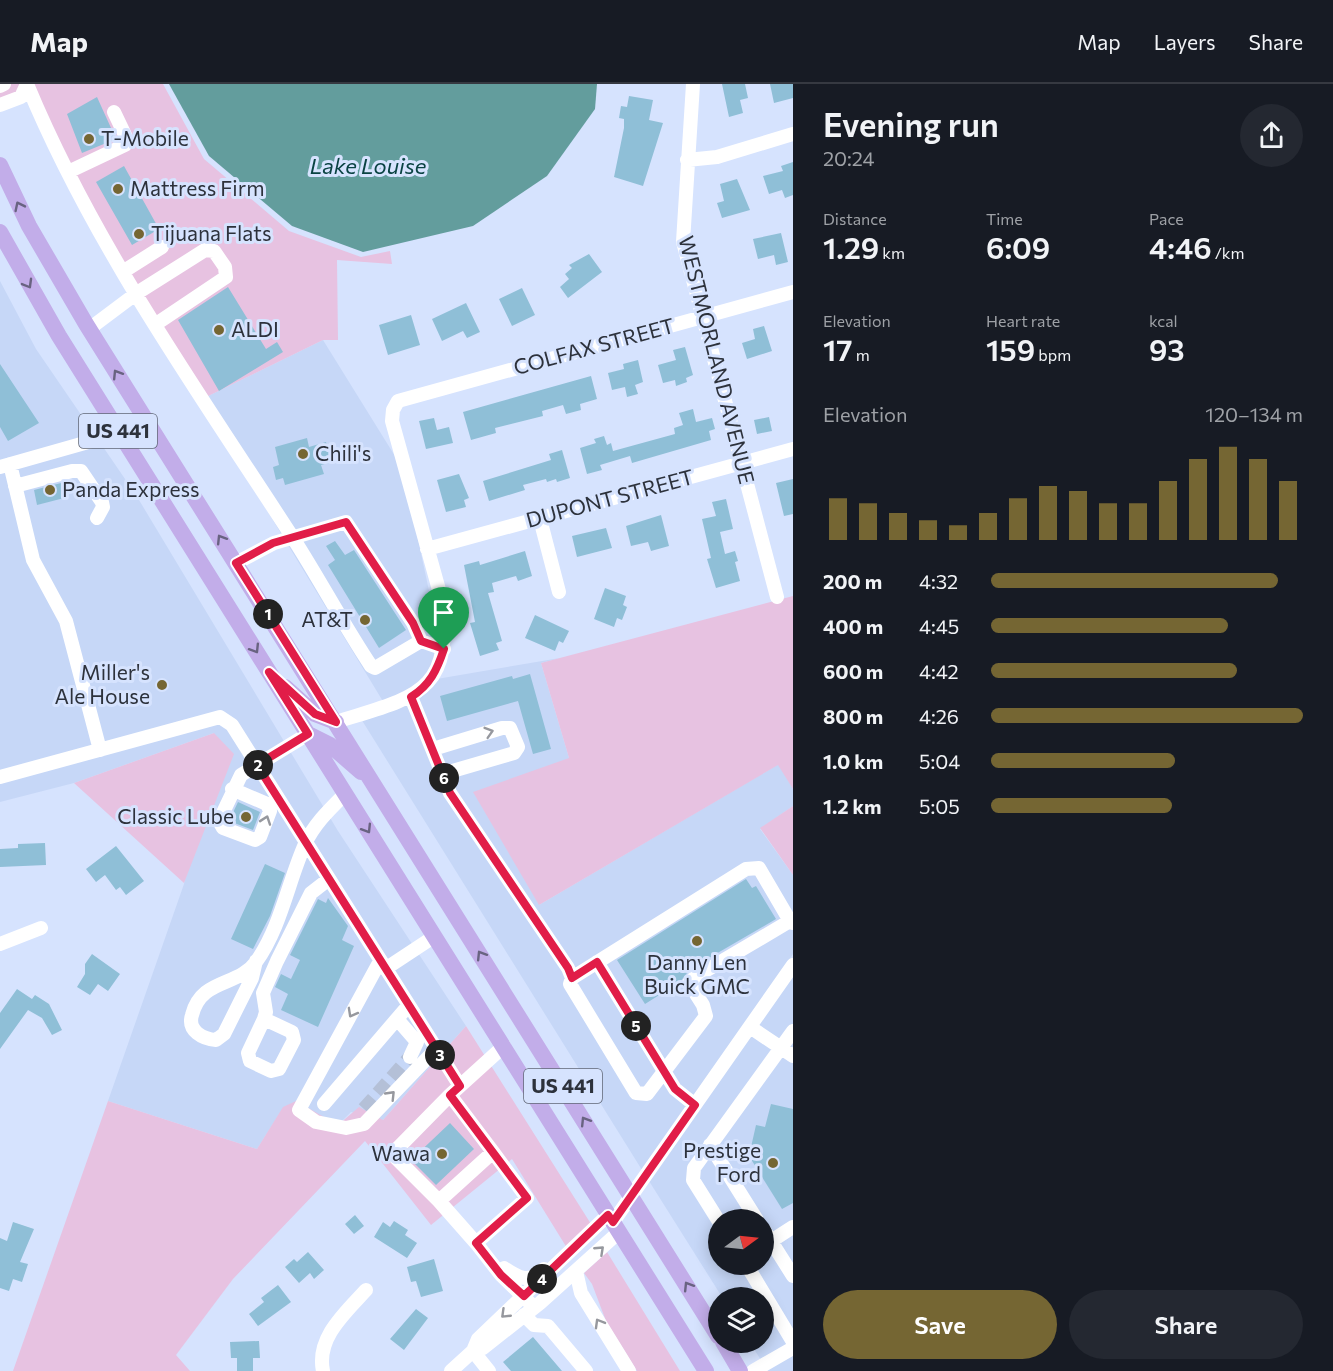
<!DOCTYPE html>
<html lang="en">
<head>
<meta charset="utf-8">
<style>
	body { margin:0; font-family:Commissioner,sans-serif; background:#242831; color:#f1f3f6; height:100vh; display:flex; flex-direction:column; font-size:22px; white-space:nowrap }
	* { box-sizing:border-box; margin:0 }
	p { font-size:20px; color:#9ea1a6 }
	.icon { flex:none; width:33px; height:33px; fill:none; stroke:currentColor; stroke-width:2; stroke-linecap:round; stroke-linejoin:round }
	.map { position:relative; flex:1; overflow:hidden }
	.side { display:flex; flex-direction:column; background:#171b24; width:540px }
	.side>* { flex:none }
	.needle { width:39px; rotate:75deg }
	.fabs { position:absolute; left:708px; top:1125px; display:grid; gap:12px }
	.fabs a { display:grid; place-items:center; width:66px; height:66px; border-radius:50%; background:#171b24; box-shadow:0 3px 15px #0003; font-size:30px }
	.pin { position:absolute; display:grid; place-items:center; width:51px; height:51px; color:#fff; margin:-62px -26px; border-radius:50% 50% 50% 0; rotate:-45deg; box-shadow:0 0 6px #0007 }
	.pin .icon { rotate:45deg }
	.km { position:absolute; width:30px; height:30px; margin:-15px; border-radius:50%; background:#222; color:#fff; font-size:16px; line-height:30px; text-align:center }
	.round { display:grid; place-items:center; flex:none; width:63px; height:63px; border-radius:32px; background:#242831 }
	.summary { display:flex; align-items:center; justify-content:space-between; height:102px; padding:0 30px }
	h1 { font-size:33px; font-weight:600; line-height:45px }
	.metrics { display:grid; grid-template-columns:repeat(3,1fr); gap:9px; height:102px; padding:6px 30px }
	.metrics div { display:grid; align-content:center }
	.metrics b { font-size:30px; font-weight:600 }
	.metrics small { font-size:16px; font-weight:400 }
	.metrics p { font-size:16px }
	.chart { height:168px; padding:12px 30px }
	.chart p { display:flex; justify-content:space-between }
	.chart svg { width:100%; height:108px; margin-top:6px; stroke:#756633; stroke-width:6 }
	.cta { display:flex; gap:12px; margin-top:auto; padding:12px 30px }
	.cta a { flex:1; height:69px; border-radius:36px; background:#756633; color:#fff; font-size:24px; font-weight:600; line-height:69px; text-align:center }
	.cta a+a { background:#242831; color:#f1f3f6 }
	ul { padding:0 30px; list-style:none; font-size:20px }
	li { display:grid; grid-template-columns:96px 72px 1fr; align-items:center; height:45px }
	li i { height:15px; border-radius:8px; background:#756633 }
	header { display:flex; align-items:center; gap:36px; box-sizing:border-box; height:84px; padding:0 30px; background:#171b24; border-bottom:2px solid #363941 }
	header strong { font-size:28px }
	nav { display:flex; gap:33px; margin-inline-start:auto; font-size:21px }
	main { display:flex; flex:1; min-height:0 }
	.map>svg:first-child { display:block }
</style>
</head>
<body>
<header>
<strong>Map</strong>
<nav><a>Map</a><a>Layers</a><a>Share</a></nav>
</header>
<main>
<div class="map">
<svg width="793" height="1287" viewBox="0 0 793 1287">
	<rect width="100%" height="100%" fill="#d6e3fe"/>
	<path fill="#c6d7f7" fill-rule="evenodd" d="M0,197L36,265L136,411L338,747L466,942L383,1036L351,1028L338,1041L283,1024L257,1065L108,1017L184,800L214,649L74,699L0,718Z
		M323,256L403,385L441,563L425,597L560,574L541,579L569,674L539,821L779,680L793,705V722L760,745L793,791V870L642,1086L358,630L384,619L200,316Z
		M793,892V1287H768L750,1259L764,1258V1214L722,1213L649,1097ZM718,1136H764V1180H718Z"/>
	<path fill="#e7c2e1" d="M0,0H163L204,75L289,147L361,173L390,167L392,180L337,176L338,256H323L200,316L27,17L0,27Z
		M793,512V705L778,681L539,821L473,708L569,674L541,579Z
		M214,649L234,670L184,799L74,699Z
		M793,722V791L760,744Z
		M466,942L591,1140L567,1164L512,1075L431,1141L365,1057L233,1195L176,1271L190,1287H13L108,1017L257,1065L283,1023L296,1017L338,1041L359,1023L383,1036Z
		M607,1168L680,1287H637L606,1237L592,1200L584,1189Z"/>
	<path fill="#639d9d" d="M169,0H597L595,25L547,92L473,142L363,168L292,142L209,72Z"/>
	<path fill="#8fbfd7" d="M722,0H745L748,14L740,16L743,29L729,33Z
		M770,0H793V14L774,19Z
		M629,12L653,16L649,36L663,39L643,102L614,93L624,44V35L619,34L621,22L627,23Z
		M97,13L116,55L82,69L67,30Z
		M793,78V111L785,114L782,106L769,110L763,92L783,87L781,82Z
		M124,82L159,145L132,161L96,98Z
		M737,95L750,126L722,134L717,119L724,117L720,100Z
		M781,149L788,178L776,181L774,171L758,175L753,155Z
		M589,170L602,188L568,214L560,203L569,195L565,190L572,184L569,181Z
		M228,203L266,265L277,258L283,268L219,307L178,236Z
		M522,204L535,231L512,242L499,215Z
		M466,219L480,248L467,254L463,247L442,257L432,235Z
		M411,231L420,261L388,271L379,241Z
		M764,242L772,267L747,275L742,259L755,255L753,245Z
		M685,263L693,291L686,294L687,298L676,302L675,296L663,299L658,281L676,276L673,266Z
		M638,276L643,298L635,301L638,310L627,313L625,303L612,306L608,289L624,285L623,280Z
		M0,280L39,339L8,357L0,343Z
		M591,292L597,315L580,320L581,326L566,330L563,321L542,327L543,332L495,344L496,349L471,356L463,328Z
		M693,325L696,338L712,334L715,345L709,347L711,356L632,379L630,372L600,381L602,386L587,390L580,364L596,359L594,355L604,352L607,361L611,359L613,367L675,350L674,344L683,341L679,329Z
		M769,333L772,347L757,350L754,336Z
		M434,334L437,346L449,343L453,359L426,365L419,337Z
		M307,354L309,363L326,358L332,378L321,381L324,390L285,401L283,394L276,396L273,383L279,381L275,363Z
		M562,366L570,394L557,398L556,395L547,398L546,395L523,401L525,406L489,417L483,397L551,376L549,370Z
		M459,390L469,414L464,416L466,423L446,428L437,396Z
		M793,395V430L784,432L776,399Z
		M65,398L68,413L37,421L34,406Z
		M726,415L733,445L720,448L725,470L735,467L738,477L735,478L740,497L716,504L707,475L711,474L702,435L716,432L712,418Z
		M661,431L669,462L651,467L648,458L631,462L626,442Z
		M606,444L612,464L577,473L572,452Z
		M335,457L345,471L354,466L406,546L379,564L328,481L335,476L326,462Z
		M525,467L532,492L518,497L516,492L492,499L494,508L488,509L502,557L496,559L499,566L480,572L470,539L475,538L464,481L479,477L480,481Z
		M605,504L626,512L623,521L627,523L622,536L617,534L614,543L594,535Z
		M535,531L569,547L563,559L559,557L555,567L525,554Z
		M530,590L551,665L533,670L518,617L447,637L440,612L512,592L513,595Z
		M238,718L260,728L253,746L229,737Z
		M45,759L46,781L0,783V765L18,764V760Z
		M116,762L144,797L126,811L120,803L116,806L105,791L96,798L86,785Z
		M265,780L285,789L270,832L253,865L231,855Z
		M746,795L752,804L756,802L776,835L690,885L680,898L645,920L617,876Z
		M328,814L348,842L342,856L354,862L318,943L281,926L288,910L275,903L281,890L291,895L300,876L290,871L318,815L326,819Z
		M92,870L120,890L108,907L98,900L90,911L77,903L85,890V880Z
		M17,905L32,915L35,911L49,920L62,946L52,951L42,934L28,926L0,965V929Z
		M771,1020L793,1025V1119L782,1125L749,1072L756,1041L765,1043Z
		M450,1039L474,1065L436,1101L411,1076Z
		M355,1131L364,1142L354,1150L345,1140Z
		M394,1137L408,1146L405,1151L417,1159L407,1174L374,1153L383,1138L390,1143Z
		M13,1138L34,1145L20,1178L28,1180L22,1198L13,1195L9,1207L0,1204V1154L7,1157Z
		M308,1168L324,1186L314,1195L310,1189L299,1199L285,1183L294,1175L297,1178Z
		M434,1175L443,1207L421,1213L416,1197L411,1198L407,1183Z
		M278,1201L291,1218L258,1242L249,1230L264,1218L261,1214Z
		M416,1225L428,1234L404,1266L390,1255Z
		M533,1253L562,1287H511L503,1278Z
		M259,1257L260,1274H253V1287H237V1274H231L230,1258Z"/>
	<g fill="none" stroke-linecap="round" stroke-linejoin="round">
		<path stroke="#b4c0d7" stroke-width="14" stroke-dasharray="14 7" stroke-linecap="butt" d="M364,1025L410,973"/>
		<path stroke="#fff" stroke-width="14" d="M27,0C94,162 198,307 293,454C320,496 343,540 371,582L375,584L421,557
			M693,0L683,158L777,513
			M0,2L4,0
			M0,21L21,13L27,0
			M687,76L717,73L793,50
			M68,88L125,61V51L114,28
			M124,187L162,163
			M89,245L137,209L205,166L214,167L225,183L226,193L156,240
			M10,380L33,476L66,537L100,666
			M0,383L120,349
			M15,402L72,387H81L102,418L103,423L97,434
			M540,435L559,508
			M427,465L793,365
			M236,479L274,459L346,438L413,539L421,557L444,565
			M411,613L450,709L568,884L572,894L570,900L636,1009L647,1010L706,932L703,921L689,899L695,893L790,837L793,839
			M336,638C415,613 455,610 441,513L392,337L393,326L398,317L793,208
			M433,665L502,644H510L518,663L514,669L442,690
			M0,693L220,633L232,641L460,1002
			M232,705L267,720L270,727L260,753L255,756L223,744L219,737L241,691L308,650
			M0,860L41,844
			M256,877L252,894L224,950L216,956C203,955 187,947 192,931C201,894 238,903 256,878C281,843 288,798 305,760C314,740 330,725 345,710
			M380,877L299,1026L316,1038L346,1044L364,1040L436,965
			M597,878L675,1005L695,1021
			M385,885L435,852
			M572,894L746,785L759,784L790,837
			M264,935L292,948L294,956L279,985L271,987L250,977L248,969L264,935L266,928L263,909L277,877L311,809L329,795
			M397,935L417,958L410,973
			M750,943L793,972
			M324,1020L408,922
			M710,1061L757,1136
			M493,1068L450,1011L504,962
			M439,1117L392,1070L450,1011
			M718,1136L693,1096L694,1084L793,947
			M613,1138L793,881
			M764,1146L793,1192
			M476,1159L439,1117L493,1068L527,1114L476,1159L501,1191L534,1223
			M765,1161L793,1143
			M746,1180L793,1258
			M504,1184C519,1194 529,1200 544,1185
			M576,1187L581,1209L629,1287
			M524,1231L534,1241L548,1242L586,1287
			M473,1267L483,1264L540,1219L619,1148
			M473,1267L489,1287
			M323,1287C316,1254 345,1229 366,1206
			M451,1287L473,1267L478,1255L608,1131
			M753,1287L793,1264"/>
		<path stroke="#c2ade9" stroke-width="16" d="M0,81L29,142L86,240L718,1252
			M0,148L59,252L706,1287
			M285,603L315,630L336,638
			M308,650L330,661L361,688
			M723,1258L740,1287"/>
	</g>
	<defs><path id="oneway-chevron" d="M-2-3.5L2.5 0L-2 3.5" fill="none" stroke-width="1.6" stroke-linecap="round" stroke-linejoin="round" transform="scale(1.5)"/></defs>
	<g stroke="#696381">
		<use href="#oneway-chevron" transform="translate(19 122) rotate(-116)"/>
		<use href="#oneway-chevron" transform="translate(28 200) rotate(60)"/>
		<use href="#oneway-chevron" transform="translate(117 290) rotate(-122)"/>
		<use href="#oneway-chevron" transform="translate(221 455) rotate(-122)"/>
		<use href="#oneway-chevron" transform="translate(255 565) rotate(58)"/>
		<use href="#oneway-chevron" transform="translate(367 745) rotate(58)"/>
		<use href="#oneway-chevron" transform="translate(481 871) rotate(-122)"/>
		<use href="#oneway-chevron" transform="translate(585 1037) rotate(-122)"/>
		<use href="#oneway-chevron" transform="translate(688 1202) rotate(-122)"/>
	</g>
	<g stroke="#96989e">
		<use href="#oneway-chevron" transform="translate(489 648) rotate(-17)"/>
		<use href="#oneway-chevron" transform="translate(266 736) rotate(-71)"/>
		<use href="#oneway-chevron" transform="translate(352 929) rotate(119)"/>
		<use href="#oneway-chevron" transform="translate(391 1011) rotate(-46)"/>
		<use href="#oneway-chevron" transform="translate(600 1166) rotate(-43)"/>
		<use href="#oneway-chevron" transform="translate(505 1230) rotate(136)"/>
		<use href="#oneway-chevron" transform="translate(599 1239) rotate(-120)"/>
	</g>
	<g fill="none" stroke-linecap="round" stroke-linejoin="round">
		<g stroke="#fff" stroke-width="12">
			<path id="route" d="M346,438L413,539L421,557L444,565C437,586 430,601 411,613L450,709L568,884L572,894L597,878L675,1005L695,1021L613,1138L608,1131L524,1212L501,1191L476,1159L527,1114L450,1011L460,1002L257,681L308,650L269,588L315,630L336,638L236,479L273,459Z"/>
		</g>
		<use href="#route" stroke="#e11d48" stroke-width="8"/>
	</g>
	<g fill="#756633" stroke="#d6e3fe" stroke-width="2">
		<circle cx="89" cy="55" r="6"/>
		<circle cx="118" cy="105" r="6"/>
		<circle cx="139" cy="150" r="6"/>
		<circle cx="219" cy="246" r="6"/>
		<circle cx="303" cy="370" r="6"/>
		<circle cx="50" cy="406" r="6"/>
		<circle cx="365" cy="536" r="6"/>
		<circle cx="162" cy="601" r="6"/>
		<circle cx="246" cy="733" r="6"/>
		<circle cx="697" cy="857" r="6"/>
		<circle cx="442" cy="1070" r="6"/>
		<circle cx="773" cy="1079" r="6"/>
	</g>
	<g text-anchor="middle" stroke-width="6" stroke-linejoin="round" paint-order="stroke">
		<g fill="#d6e3fe" stroke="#606776" stroke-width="1.5">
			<rect x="79" y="330" width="78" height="34" rx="4.5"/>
			<rect x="524" y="985" width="78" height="34" rx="4.5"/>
		</g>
		<g font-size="20" font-weight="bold" fill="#2d323c">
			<text x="118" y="354">US 441</text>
			<text x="563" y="1009">US 441</text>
		</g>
		<g font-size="21" fill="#2d323c" stroke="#d6e3fe" text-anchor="start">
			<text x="101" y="62">T-Mobile</text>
			<text x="130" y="112">Mattress Firm</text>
			<text x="151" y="157">Tijuana Flats</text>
			<text x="231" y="253">ALDI</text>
			<text x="315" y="377">Chili's</text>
			<text x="62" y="413">Panda Express</text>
			<text x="353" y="543" text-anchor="end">AT&amp;T</text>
			<text x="150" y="596" text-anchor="end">Miller's<tspan x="150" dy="24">Ale House</tspan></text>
			<text x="234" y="740" text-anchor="end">Classic Lube</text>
			<text x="697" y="886" text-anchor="middle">Danny Len<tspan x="697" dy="24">Buick GMC</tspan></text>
			<text x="761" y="1074" text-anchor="end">Prestige<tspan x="761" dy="24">Ford</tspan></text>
			<text x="430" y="1077" text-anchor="end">Wawa</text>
		</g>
		<g font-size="21" fill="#2d323c" stroke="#d6e3fe">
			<text transform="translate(594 263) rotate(-15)" y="7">COLFAX STREET</text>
			<text transform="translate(716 276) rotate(76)" y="7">WESTMORLAND AVENUE</text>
			<text transform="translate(610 415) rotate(-15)" y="7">DUPONT STREET</text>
		</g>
		<g font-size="22" font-style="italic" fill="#0a4343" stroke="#d6e3fe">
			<text x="368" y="90">Lake Louise</text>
		</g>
	</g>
</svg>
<div class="fabs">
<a><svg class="needle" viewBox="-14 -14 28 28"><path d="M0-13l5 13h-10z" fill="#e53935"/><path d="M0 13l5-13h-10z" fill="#9ea1a6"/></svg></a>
<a><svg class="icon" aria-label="layers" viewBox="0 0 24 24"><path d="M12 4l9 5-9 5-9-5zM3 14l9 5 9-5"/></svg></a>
</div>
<div class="pin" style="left:444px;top:565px;background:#1e9e55"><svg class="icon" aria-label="arrive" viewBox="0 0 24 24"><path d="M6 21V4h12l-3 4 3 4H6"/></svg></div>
<b class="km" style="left:268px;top:530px">1</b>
<b class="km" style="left:258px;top:681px">2</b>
<b class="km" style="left:440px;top:971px">3</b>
<b class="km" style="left:542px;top:1195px">4</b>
<b class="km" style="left:636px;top:942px">5</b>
<b class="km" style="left:444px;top:694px">6</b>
</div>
<section class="side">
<div class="summary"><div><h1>Evening run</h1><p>20:24</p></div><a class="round"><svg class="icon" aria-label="share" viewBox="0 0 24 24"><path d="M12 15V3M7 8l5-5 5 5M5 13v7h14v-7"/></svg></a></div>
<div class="metrics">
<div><p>Distance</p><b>1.29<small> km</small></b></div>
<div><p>Time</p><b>6:09</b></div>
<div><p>Pace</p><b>4:46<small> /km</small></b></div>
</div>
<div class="metrics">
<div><p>Elevation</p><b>17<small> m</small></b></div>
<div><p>Heart rate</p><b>159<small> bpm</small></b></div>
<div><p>kcal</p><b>93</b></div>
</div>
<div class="chart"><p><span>Elevation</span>120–134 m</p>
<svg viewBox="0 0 160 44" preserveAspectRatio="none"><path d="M5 44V27M15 44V29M25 44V33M35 44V36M45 44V38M55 44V33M65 44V27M75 44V22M85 44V24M95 44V29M105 44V29M115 44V20M125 44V11M135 44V6M145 44V11M155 44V20"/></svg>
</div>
<ul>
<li><b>200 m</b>4:32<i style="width:92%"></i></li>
<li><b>400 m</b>4:45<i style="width:76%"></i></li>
<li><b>600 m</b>4:42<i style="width:79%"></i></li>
<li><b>800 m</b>4:26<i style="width:100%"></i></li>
<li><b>1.0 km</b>5:04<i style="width:59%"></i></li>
<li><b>1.2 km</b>5:05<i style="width:58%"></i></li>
</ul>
<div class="cta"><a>Save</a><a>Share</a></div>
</section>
</main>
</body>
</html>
